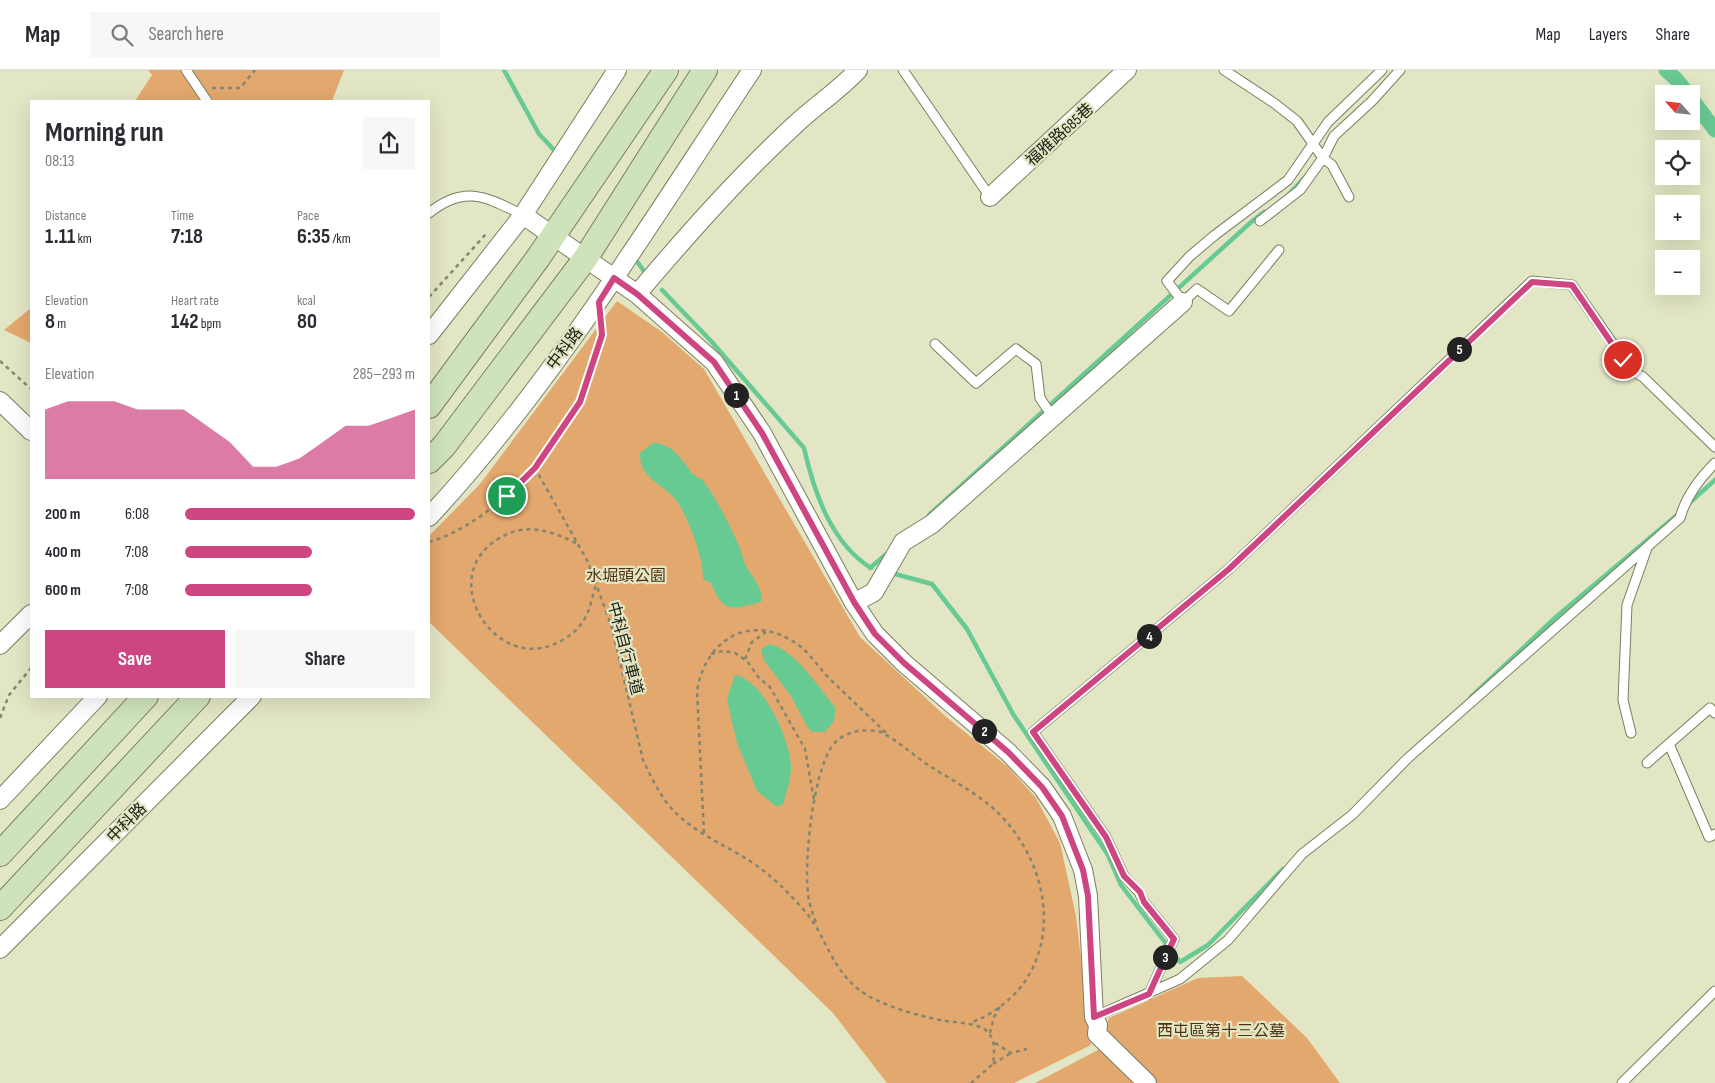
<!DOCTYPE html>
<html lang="en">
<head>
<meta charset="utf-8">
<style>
	body { margin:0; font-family:"Sofia Sans Condensed","Noto Sans TC",sans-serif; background:#f7f7f7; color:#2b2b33; height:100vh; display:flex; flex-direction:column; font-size:19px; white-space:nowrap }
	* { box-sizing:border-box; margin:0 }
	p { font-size:16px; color:#7c7c81 }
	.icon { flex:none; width:28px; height:28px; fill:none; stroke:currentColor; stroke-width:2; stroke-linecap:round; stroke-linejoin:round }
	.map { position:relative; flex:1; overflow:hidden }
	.side { position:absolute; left:30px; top:30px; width:400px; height:598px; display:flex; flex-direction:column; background:#fff; border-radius:0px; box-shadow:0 5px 20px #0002 }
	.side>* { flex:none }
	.needle { width:32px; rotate:297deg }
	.controls { position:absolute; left:1655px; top:15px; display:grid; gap:10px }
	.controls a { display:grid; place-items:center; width:45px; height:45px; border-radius:0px; background:#fff; box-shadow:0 5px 20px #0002; font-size:25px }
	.pin { position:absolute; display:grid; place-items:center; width:42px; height:42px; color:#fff; margin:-21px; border:2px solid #fff; border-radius:50%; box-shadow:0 1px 5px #0007 }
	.km { position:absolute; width:25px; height:25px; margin:-12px; border-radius:50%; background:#222; color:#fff; font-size:14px; line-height:25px; text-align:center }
	.round { display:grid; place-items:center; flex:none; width:52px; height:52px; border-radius:0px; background:#f7f7f7 }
	.summary { display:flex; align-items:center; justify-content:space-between; height:85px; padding:0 15px }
	h1 { font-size:28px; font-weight:700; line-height:38px }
	.stats { display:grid; grid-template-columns:repeat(3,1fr); gap:8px; height:85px; padding:5px 15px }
	.stats div { display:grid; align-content:center }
	.stats b { font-size:21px; font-weight:700 }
	.stats small { font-size:14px; font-weight:400 }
	.stats p { font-size:14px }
	.chart { height:140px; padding:10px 15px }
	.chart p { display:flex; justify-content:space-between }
	.chart svg { width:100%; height:90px; margin-top:5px; fill:#ce4681; opacity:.7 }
	.action { display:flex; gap:10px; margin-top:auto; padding:10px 15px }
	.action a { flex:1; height:58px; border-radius:0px; background:#ce4681; color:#fff; font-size:20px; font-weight:700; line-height:58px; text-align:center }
	.action a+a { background:#f7f7f7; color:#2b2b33 }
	ul { padding:0 15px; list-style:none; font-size:16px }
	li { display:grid; grid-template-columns:80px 60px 1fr; align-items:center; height:38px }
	li i { height:12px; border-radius:6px; background:#ce4681 }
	header { display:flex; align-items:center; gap:30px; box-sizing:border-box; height:70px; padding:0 25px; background:#fff; border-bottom:1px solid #e1e1e2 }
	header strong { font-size:24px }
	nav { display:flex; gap:28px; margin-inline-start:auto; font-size:18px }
	.search { width:350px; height:45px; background:#f7f7f7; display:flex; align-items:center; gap:12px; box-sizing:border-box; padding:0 18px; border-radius:0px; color:#7c7c81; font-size:19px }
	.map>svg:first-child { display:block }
</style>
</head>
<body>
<header>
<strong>Map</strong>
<div class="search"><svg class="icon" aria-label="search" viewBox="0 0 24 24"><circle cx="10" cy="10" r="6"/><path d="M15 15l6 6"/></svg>Search here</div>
<nav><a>Map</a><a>Layers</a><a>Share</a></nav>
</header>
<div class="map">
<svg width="1715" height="1013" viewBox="0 0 1715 1013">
	<rect width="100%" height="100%" fill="#e3e6c5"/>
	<path fill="#e2a86d" d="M148,0H344L332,31H135L152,5Z
		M617,231L662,262L704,299L860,567L944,645L1008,697L1036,728L1060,773L1076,846L1091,975L1014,1013H887L833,943L429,552V466L480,414Z
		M31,238V273L4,260Z
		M1242,906L1307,968L1340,1013H1035L1098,980L1109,948L1198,908Z"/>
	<path fill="#68ca93" d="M653,373C670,372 683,390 691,402C694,406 700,407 703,411C714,423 732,460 739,476C742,483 743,491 747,498C754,509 763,518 761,532C732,540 723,543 711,513L703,509C704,490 688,446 676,430C663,413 639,409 640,383Z
		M770,574C795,580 819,618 836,638L834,651L825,662H812L808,658L791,626L764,590L761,579Z
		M735,605C764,610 790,670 791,697C791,709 786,723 783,734L777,737L757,721L737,673L727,629Z"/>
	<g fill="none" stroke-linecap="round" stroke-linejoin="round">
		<path stroke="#68ca93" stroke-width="4.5" d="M504,0L539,64L554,80
			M1289,124L1306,106
			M636,190L646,204
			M662,220L711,271L804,378C814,422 831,473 871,498
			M1686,436L1715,410
			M929,445L1250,153L1264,142
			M870,498L890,481
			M895,504L932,514L967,559L1013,644L1108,785L1121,815L1180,892L1208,875L1283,799
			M1471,627L1556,547L1677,445"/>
		<path stroke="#68ca93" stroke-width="15" d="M1666,0L1676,9L1688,24
			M1691,28L1715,60"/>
		<g stroke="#7c7e60" stroke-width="11">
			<path id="lane" d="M186,0L207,31
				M903,0L990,127
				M1224,0L1274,33L1297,51L1323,88L1332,95L1349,127
				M429,143C465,114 486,127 523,145
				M1260,151L1300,120L1323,88L1334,66L1372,31L1400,0
				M1279,180L1229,241L1197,219L1183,232L1167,211L1190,186L1215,165L1288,110L1328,52L1382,0
				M935,274L976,313L1016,279L1036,294L1040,328L1052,346
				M1631,663L1623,630L1627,535L1647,478
				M1669,674L1709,767L1715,764
				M1647,693L1710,638L1715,643
				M1149,924L1174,869L1144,832L1139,822L1124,806L1106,767L1033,662L1229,499L1532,211L1572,215L1631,300L1643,307L1715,377
				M1094,947L1180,909L1228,870L1302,784L1352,745L1408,688L1680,448C1686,426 1699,409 1715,393
				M1622,1013L1715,921"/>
		</g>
		<g stroke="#7c7e60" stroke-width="20">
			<path id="street" d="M990,127L1127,0
				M523,145L637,224L714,292L762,363L854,533L875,564L904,593L1008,682L1042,717L1062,746L1083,800L1088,826L1094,947L1098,955L1097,964L1147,1013
				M637,224C688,164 740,105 798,52C818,34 839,20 858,0
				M429,265L523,145L617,0
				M0,331L31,361
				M429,447C554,312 650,153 752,0
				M854,533L874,522L903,472L932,454L1183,232
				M0,575L31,544
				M0,730L98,626
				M0,879L252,626"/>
		</g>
		<g stroke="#7c7e60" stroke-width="26">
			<path id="secondary" d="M429,336L538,188L666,0
				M429,391L444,376L585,189L705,0
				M0,784L146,626
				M0,838L198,626"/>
		</g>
		<path stroke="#84866f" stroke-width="2.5" stroke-dasharray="4 4" stroke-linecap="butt" d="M212,18H240L255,0
			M429,227L486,164
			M602,255V265L580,332L535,398L588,492L612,558L643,690C651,707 661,728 674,741C695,763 725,775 750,791C770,804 787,821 803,839C826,864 828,894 858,919C878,935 921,947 946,951C979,955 999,954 993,994L971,1013
			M0,291L31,319
			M429,472C470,460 506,428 535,398
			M576,473C549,460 525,452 498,469C434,508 497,607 561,571C571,565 580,558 585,548C591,538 592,526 596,515
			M711,584L723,581L735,583L747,591L759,608L770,617L805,679L814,730
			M745,589L752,572L766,562
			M0,648L9,625L31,598
			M704,763L697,621C706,566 755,541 801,577C811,585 820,599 829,608C848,627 868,645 887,664
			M816,852C812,843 809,833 808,823C804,789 813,704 832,676C843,661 865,658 881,662C898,671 912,684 928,695C953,711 983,726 1003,748C1063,813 1061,918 970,953
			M990,963L994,947L1000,937
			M995,973L1011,983L1027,979
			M993,994L1011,983"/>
		<use href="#lane" stroke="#fff" stroke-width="9"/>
		<use href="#street" stroke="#fff" stroke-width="18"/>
		<use href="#secondary" stroke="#cee3bc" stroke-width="24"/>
	</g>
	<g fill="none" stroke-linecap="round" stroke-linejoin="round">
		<g stroke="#fff" stroke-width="10">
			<path id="route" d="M507,426L535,398L580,332L602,265L599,232L614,208L637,224L714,292L762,363L854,532L875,564L904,593L1008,682L1042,717L1062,746L1083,800L1088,826L1094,947L1149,924L1174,869L1144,832L1140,822L1124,806L1106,767L1033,662L1229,499L1532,212L1572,215L1623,290"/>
		</g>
		<use href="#route" stroke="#ce4681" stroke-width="6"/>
	</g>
	<g text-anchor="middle" stroke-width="4.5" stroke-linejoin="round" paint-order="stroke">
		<g font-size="16" fill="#202114" stroke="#e3e6c5">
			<text transform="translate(1059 64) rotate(-42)" y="6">福雅路685巷</text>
			<text transform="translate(564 278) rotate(-53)" y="6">中科路</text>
			<text transform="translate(626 578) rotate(75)" y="6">中科自行車道</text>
			<text transform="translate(126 752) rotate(-45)" y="6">中科路</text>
		</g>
		<g font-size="16" fill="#4f3213" stroke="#e3e6c5">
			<text x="626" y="511">水堀頭公園</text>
			<text x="1221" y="966">西屯區第十三公墓</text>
		</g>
	</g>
</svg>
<div class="controls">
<a><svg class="needle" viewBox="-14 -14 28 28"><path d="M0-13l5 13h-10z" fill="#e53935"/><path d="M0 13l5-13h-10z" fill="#7c7c81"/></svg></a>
<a><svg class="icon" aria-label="locate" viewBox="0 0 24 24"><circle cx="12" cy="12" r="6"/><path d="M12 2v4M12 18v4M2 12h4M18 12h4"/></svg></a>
<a>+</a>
<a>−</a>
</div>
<div class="pin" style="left:507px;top:426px;background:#1e9e55"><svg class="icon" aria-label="arrive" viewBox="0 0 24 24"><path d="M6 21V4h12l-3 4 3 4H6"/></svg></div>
<div class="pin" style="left:1623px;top:290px;background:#d93025"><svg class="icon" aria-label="check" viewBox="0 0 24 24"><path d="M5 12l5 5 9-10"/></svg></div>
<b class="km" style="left:736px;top:325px">1</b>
<b class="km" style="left:984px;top:661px">2</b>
<b class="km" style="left:1165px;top:887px">3</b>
<b class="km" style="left:1149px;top:566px">4</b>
<b class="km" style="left:1459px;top:279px">5</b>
<section class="side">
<div class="summary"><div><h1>Morning run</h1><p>08:13</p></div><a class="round"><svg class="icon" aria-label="share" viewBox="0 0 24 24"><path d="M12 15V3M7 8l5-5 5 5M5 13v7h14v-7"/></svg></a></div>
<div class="stats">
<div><p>Distance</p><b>1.11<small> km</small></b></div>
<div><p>Time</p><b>7:18</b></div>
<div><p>Pace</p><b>6:35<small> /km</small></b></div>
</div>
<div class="stats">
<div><p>Elevation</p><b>8<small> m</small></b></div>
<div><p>Heart rate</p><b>142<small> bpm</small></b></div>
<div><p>kcal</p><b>80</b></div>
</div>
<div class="chart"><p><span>Elevation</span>285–293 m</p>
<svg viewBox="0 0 160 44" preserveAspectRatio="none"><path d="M0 44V10L10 6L20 6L30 6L40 10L50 10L60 10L70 18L80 26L90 38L100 38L110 34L120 26L130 18L140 18L150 14L160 10V44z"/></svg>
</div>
<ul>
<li><b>200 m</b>6:08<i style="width:100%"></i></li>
<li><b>400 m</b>7:08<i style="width:55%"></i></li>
<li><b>600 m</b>7:08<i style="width:55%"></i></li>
</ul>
<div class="action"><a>Save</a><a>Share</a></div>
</section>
</div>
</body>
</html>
